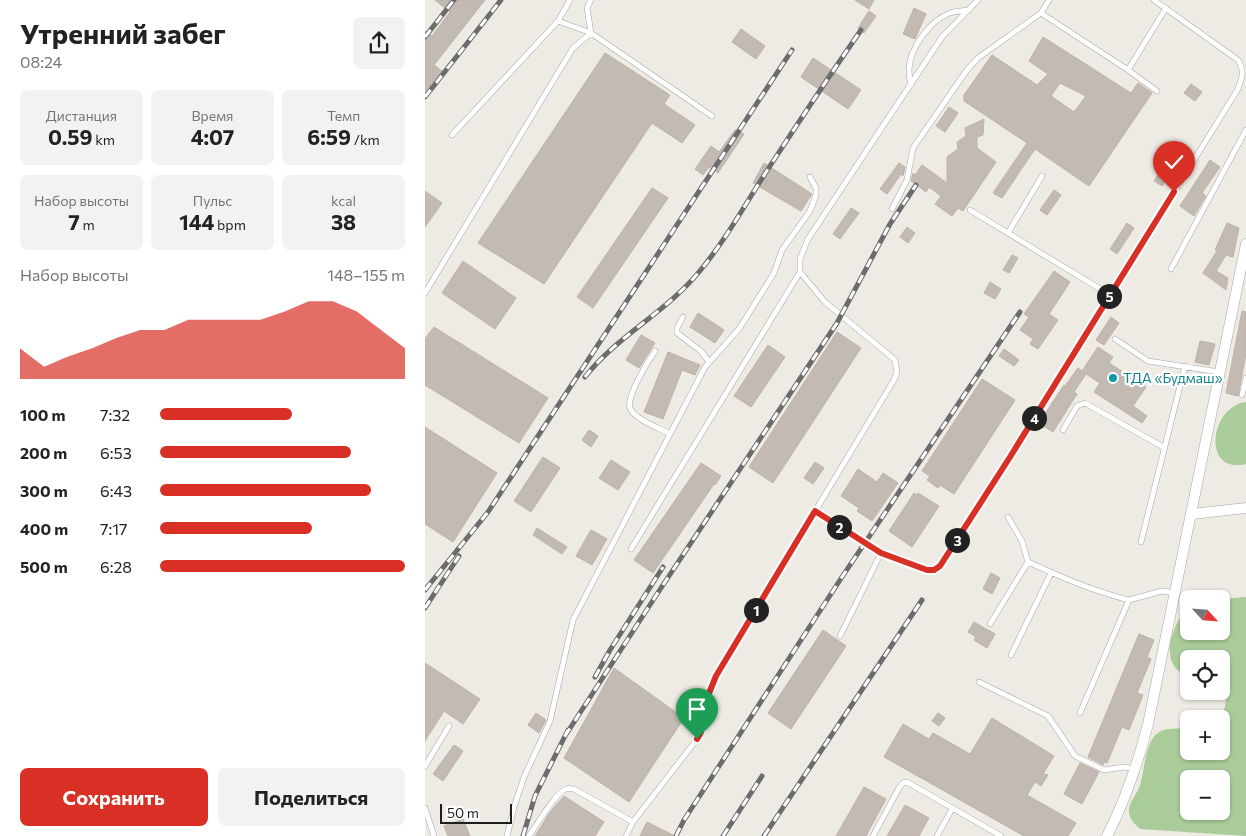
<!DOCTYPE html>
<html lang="ru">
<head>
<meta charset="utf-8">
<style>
	body { margin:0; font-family:Commissioner,sans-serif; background:#f2f2f2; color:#222; height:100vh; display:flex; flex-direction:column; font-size:19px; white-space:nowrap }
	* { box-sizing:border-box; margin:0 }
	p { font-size:16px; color:#767676 }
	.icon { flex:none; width:28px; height:28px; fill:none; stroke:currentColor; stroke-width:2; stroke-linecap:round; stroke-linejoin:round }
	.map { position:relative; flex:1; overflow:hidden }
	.details { display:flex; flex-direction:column; background:#fff; width:425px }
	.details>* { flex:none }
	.needle { width:32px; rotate:116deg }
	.fabs { position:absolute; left:755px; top:590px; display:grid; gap:10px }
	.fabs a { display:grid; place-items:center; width:50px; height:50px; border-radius:8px; background:#fff; box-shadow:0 1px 4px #0004; font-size:25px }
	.scale { position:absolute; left:15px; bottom:12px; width:72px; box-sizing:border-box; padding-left:5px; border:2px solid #1e1e1e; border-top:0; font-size:14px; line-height:18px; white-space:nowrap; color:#1e1e1e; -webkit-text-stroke:4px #fff; paint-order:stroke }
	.pin { position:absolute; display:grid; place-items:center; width:42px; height:42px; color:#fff; margin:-51px -21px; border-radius:50% 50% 50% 0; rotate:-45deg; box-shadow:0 0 5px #0007 }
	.pin .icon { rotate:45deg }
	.km { position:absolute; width:25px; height:25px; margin:-12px; border-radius:50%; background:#222; color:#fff; font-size:14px; line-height:25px; text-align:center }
	.round { display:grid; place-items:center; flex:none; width:52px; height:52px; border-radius:8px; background:#f2f2f2 }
	.overview { display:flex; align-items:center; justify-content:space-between; height:85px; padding:0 20px }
	h1 { font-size:28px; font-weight:700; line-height:38px }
	.stats { display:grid; grid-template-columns:repeat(3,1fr); gap:8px; height:85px; padding:5px 20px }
	.stats div { display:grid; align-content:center; border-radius:8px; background:#f2f2f2; text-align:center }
	.stats b { font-size:21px; font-weight:700 }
	.stats small { font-size:14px; font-weight:400 }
	.stats p { font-size:14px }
	.chart { height:140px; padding:10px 20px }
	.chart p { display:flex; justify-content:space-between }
	.chart svg { width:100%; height:90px; margin-top:5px; fill:#d93025; opacity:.7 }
	.action { display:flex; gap:10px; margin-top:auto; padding:10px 20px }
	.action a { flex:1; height:58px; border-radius:8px; background:#d93025; color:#fff; font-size:20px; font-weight:700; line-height:58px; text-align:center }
	.action a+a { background:#f2f2f2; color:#222 }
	ul { padding:0 20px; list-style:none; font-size:16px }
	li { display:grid; grid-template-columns:80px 60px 1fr; align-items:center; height:38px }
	li i { height:12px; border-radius:6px; background:#d93025 }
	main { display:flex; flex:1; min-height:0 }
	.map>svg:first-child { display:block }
</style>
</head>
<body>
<main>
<section class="details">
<div class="overview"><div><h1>Утренний забег</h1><p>08:24</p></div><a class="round"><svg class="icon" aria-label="share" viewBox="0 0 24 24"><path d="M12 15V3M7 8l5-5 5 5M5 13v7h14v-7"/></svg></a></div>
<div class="stats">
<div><p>Дистанция</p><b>0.59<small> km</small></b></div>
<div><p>Время</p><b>4:07</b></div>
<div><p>Темп</p><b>6:59<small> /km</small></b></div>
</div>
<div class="stats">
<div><p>Набор высоты</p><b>7<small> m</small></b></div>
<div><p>Пульс</p><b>144<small> bpm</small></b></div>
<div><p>kcal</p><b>38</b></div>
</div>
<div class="chart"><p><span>Набор высоты</span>148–155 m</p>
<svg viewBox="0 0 160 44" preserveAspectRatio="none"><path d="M0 44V29L10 38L20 33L30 29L40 24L50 20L60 20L70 15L80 15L90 15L100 15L110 11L120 6L130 6L140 11L150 20L160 29V44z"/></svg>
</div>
<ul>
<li><b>100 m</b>7:32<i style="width:54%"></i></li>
<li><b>200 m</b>6:53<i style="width:78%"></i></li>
<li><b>300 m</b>6:43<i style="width:86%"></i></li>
<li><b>400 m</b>7:17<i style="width:62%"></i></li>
<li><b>500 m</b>6:28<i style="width:100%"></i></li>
</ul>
<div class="action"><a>Сохранить</a><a>Поделиться</a></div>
</section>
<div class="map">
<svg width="821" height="836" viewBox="0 0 821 836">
	<rect width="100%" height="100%" fill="#eeebe4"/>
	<path fill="#aacc9a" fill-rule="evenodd" d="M821,402V464C776,475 785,406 821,402Z
		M821,597V836L715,829C709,823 703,818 704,809C705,801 711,795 714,788C720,773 719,742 733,733C741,727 754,729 764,728V751H796V719H793L800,707L801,696L800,687L796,682V659H764V676C731,667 747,623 764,607V631H796V599ZM764,779H796V811H764Z"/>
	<path fill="#c3bab4" stroke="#bfb1a7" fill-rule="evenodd" d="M10,0H60L9,65L17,71L0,92V31L7,36L25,12Z
		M430,0H449L444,9Z
		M489,8L501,14L490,39L478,34Z
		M444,11L451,16L439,33L433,28Z
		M316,29L340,46L331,59L307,42Z
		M618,37L706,93L713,83L727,93L664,186L610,149L577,198L568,193L602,143L539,101V95L567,55L612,85L623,74L604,61ZM635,83L661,96L649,112L626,96Z
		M180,53L245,95L239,104L270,125L257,143L227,123L119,284L53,243Z
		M388,58L436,90L423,109L376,77Z
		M766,84L777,92L770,101L759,93Z
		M524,107L533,113L520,132L511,126Z
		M559,119L558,135L552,137V148L571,162L538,211L533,208L527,216L510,204L516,196L504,187L501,192L486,181L488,173L490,175L497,165L522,183V157L533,149L532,142L541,136L540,128Z
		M310,130L319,134L293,173L284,167L278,175L270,169L286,146L294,152Z
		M754,143L762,148L737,186L729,181Z
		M785,160L795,167L777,193L781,196L769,216L755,206Z
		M339,163L387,194L376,211L328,183Z
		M474,163L480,167L478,176L476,174L462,194L455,189Z
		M227,188L243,198L168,308L152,297Z
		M629,190L636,195L622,215L615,210Z
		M0,191L17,203L0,227Z
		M426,208L434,213L415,239L408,234Z
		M702,223L709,228L692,254L685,249Z
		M802,223L814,228L808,257L801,255L791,271L803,278L801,290L778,273L792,251L790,250Z
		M482,227L490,233L483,243L475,237Z
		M587,255L593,258L584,273L578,270Z
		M38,261L91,298L70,329L17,293Z
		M629,271L645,282L624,314L633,320L613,349L605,344L608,339L595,330L604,317L599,314Z
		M565,282L576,289L570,299L559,293Z
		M817,311L821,312V354L813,396L801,393Z
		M273,313L299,330L290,343L265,327Z
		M686,317L694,323L679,345L671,340Z
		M9,327L123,398L94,443L0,385V339Z
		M412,332L436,348L348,483L324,467Z
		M216,335L230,343L214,368L201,360Z
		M775,341L790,344L784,365L770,362Z
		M343,345L360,357L326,407L309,396Z
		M673,347L688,357L684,363L721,387L708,406L722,416L717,423L669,392L675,383L661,374L649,392L652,394L628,432L614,423L639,385L640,386L653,368L657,371Z
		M579,349L594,360L589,366L574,356Z
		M243,352L275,365L270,375L257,370L238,419L219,412Z
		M557,379L590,400L529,494L515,485L513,488L502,480L505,476L497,471Z
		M0,427L72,473L28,542L0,524Z
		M164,430L173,436L166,447L157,440Z
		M118,457L135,468L106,512L89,501Z
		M186,460L205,472L193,490L174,478Z
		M390,462L399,468L388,484L379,478Z
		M276,463L296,476L290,485L289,484L228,573L209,560Z
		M433,469L452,482L458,473L473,483L447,521L432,511L434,508L416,496Z
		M489,493L492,495L493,493L514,506L487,547L464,531Z
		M112,528L142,547L137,554L108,535Z
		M166,530L182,539L167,565L151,556Z
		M566,573L575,578L567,594L558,589Z
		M549,622L570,634L562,648L549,640L551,637L543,632Z
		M398,630L421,646L366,729L343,713Z
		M714,634L729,640L722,657L726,659L712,693L718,695L704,730L697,727L682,763L679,762L678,765L663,757Z
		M0,663L55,699L38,724L19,711L0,741Z
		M189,668L259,718L204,802L139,758Z
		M111,713L121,720L114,733L103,725Z
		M513,713L520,718L514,726L507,721Z
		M567,718L629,756L618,774L623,775L616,786L610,782L602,795L651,823L643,836H599L459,757L478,724L504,739L508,733L545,754Z
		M29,745L38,751L18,781L8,774Z
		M655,763L674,772L657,804L639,794Z
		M439,787L461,799L441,836H411Z
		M139,796L179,822L170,836H110L125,812Z
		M480,805L504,818L494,836H462Z
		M38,819L45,836H23L19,826Z
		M222,822L250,836H215Z"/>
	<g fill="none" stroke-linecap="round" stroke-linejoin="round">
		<g stroke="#a5a5a5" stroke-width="6">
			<path id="lane" d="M624,0L616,13L703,70
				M133,21L166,33L287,116
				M486,85C485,80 484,74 484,69C485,48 505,20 525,13C531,11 538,11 544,10
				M732,91L703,70L741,8
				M27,135L133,21L145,0
				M467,209L482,180L488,148L542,70L553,58L616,13
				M545,210L685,295
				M583,233L617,176
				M746,269L821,130
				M0,293L148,48L166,33L162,8L166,0
				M258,317L252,328V333L276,351L284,362
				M690,339L723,361L794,372
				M230,351C223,361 201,397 205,408C210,420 235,428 245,434
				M817,395L821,378
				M638,430L652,406L660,403L740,448
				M390,511L456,553
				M583,517L597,541L603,562C636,577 668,591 704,600
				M716,542L760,366
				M206,549L375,272
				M565,624L603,562
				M415,636L456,553L502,570H509L515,566L585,457L813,89C817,77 820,72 813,60L729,0
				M586,655L626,573
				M554,682L623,716L650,756L679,770L699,767L709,769
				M655,713L704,600L737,591L750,593
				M0,766L24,726
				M0,808L9,836
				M82,836L89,807L99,777L125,721L148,620L280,367L314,329L349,273L357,250L385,211L391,195V188L385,177
				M104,836C111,826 131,792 141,789C143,788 146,789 149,789L208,822
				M201,836L208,822L272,739C277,729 276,719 278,707C281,696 286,686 291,676L469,380L472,372L470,360L400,302L375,272V259L383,239L517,37L553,0
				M448,836L474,788L478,783L482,782L576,836
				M512,836L527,809"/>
		</g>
		<g stroke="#a5a5a5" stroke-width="11">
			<path id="street" d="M767,514L821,508
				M682,836C700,801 713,763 723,724L821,244"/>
		</g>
		<use href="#lane" stroke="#fff" stroke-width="5"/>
		<use href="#street" stroke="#fff" stroke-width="10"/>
		<g stroke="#6c6c6c" stroke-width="5">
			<path id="rail" d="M0,37L29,0
				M0,97L76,0
				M160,377C192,336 240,313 274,272C301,240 322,201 345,166C375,120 405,75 436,30
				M0,590L63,512L367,50
				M0,608L34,556
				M170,677L185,650L238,567
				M140,736L234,591L412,323L465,224L491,185
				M98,836L110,796L143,730
				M251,836L259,820L298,760L417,577L595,312
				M298,836L337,776
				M339,836L497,600"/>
		</g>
		<use href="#rail" stroke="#fff" stroke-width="3" stroke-dasharray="9" stroke-linecap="butt"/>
	</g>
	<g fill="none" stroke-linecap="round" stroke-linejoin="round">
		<g stroke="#fff" stroke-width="10">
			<path id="route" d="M272,739L276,732L278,708L291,676L390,511L456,553L502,570H509L515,566L585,457L749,192"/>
		</g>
		<use href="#route" stroke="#d93025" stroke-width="6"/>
	</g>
	<circle fill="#0f9aa8" stroke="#fff" stroke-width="2" cx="688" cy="378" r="5"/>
	<g text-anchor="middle" stroke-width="4.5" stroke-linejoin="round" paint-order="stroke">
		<g font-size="14" fill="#0d838f" stroke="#fff" text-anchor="start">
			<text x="698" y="383">ТДА «Будмаш»</text>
		</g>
	</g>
</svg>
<div class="fabs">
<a><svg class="needle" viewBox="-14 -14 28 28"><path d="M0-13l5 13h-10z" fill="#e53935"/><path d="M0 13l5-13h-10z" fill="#767676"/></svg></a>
<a><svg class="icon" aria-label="locate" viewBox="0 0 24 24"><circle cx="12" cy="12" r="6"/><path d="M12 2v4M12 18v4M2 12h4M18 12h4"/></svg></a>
<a>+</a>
<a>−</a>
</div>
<div class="scale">50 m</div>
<div class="pin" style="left:272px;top:739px;background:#1e9e55"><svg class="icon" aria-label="arrive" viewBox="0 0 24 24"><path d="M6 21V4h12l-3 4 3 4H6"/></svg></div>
<div class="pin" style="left:749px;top:192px;background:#d93025"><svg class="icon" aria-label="check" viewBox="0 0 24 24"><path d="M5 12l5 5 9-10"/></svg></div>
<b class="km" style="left:331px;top:610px">1</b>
<b class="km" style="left:414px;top:527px">2</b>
<b class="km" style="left:532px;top:540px">3</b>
<b class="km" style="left:609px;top:418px">4</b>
<b class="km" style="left:684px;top:296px">5</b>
</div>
</main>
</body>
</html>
